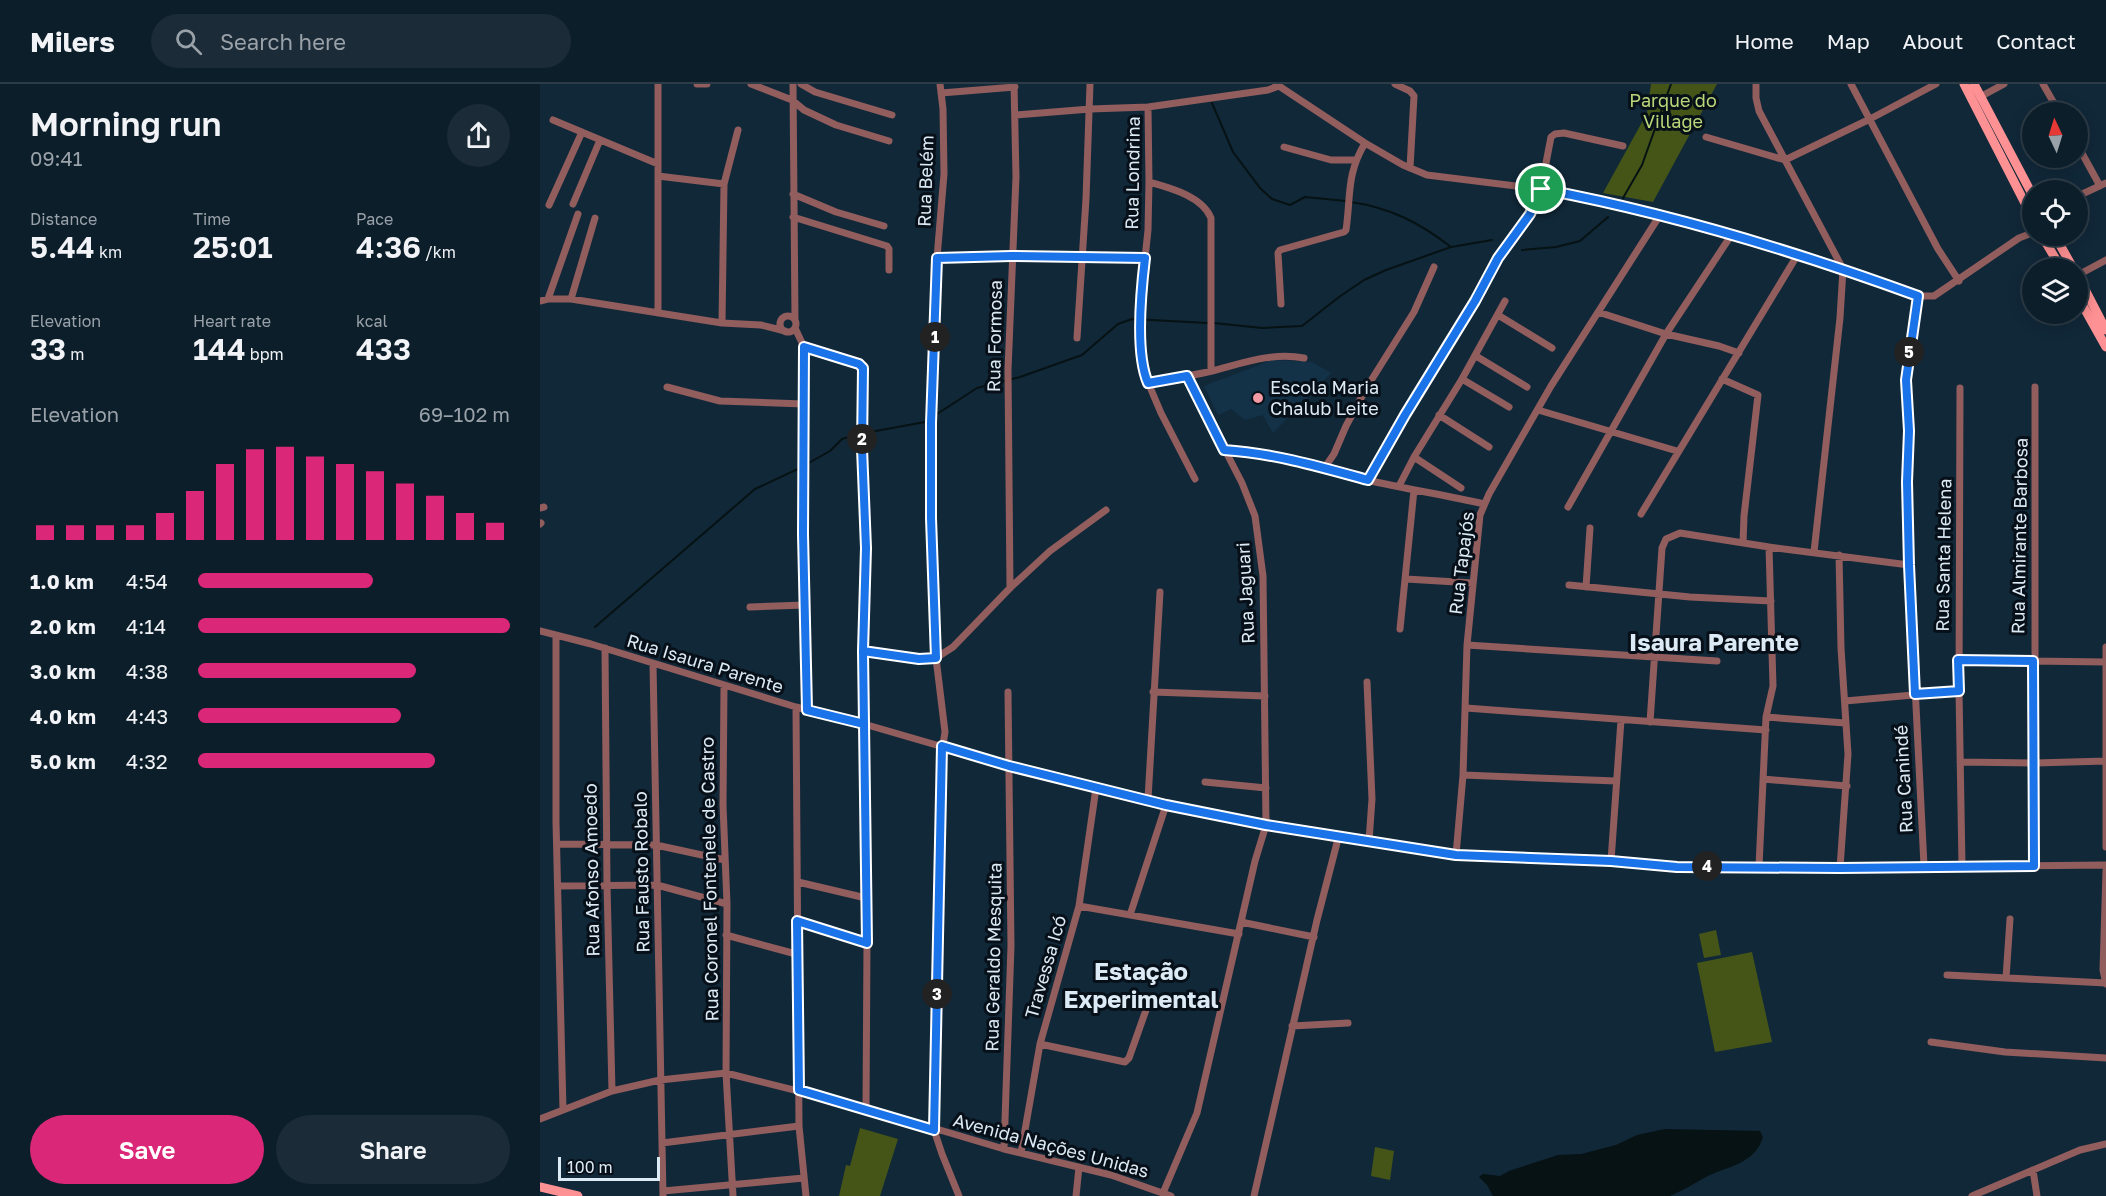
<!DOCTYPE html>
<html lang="en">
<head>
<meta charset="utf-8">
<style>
	body { margin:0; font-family:"Golos Text",sans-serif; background:#1b2b37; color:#f1f3f6; height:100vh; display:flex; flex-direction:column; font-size:22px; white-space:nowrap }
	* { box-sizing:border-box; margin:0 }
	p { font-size:20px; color:#9aa2a9 }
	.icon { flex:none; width:33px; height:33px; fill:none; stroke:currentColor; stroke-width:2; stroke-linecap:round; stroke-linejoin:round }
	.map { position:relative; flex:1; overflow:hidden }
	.drawer { display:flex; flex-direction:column; background:#0d1e2b; width:540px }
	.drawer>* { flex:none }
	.needle { width:39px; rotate:356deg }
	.controls { position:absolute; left:1482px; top:18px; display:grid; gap:12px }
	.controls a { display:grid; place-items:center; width:66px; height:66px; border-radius:50%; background:#0d1e2b; box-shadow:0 3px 15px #0003,0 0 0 2px #2d3c47; font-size:30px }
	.scale { position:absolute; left:18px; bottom:15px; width:102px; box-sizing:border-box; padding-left:6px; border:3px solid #dceaf5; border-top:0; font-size:16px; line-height:21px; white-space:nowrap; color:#dceaf5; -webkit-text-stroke:4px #071018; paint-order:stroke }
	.pin { position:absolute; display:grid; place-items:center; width:51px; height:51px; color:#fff; margin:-26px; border:3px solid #fff; border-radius:50%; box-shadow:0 2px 6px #0007 }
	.km { position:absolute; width:30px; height:30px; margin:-15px; border-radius:50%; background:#222; color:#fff; font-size:16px; line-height:30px; text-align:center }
	.round { display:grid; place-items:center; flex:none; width:63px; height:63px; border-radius:32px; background:#1b2b37 }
	.head { display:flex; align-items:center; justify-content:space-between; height:102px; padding:0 30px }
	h1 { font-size:33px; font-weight:600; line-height:45px }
	.figures { display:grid; grid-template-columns:repeat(3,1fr); gap:9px; height:102px; padding:6px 30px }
	.figures div { display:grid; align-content:center }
	.figures b { font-size:30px; font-weight:600 }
	.figures small { font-size:16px; font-weight:400 }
	.figures p { font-size:16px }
	.chart { height:168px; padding:12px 30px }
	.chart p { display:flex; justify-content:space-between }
	.chart svg { width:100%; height:108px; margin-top:6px; stroke:#db2777; stroke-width:6 }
	.action { display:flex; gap:12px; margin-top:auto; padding:12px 30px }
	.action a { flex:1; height:69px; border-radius:36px; background:#db2777; color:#fff; font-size:24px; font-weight:600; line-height:69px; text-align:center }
	.action a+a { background:#1b2b37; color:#f1f3f6 }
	ul { padding:0 30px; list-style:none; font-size:20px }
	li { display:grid; grid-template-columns:96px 72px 1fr; align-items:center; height:45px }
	li i { height:15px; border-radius:8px; background:#db2777 }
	header { display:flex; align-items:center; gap:36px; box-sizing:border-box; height:84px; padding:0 30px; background:#0d1e2b; border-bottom:2px solid #2d3c47 }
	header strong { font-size:28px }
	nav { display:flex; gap:33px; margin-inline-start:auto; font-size:21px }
	.search { width:420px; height:54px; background:#1b2b37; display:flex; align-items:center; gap:15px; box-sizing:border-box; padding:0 21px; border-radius:33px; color:#9aa2a9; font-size:22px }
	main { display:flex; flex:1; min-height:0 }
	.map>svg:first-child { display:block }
</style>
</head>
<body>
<header>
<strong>Milers</strong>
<div class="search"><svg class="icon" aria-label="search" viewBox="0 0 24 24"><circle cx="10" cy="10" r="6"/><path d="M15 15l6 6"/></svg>Search here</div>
<nav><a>Home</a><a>Map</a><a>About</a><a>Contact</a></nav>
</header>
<main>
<section class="drawer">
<div class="head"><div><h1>Morning run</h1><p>09:41</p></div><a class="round"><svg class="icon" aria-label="share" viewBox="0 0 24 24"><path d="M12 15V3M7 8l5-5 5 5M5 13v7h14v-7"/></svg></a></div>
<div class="figures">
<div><p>Distance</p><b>5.44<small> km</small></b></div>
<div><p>Time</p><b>25:01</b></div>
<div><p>Pace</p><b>4:36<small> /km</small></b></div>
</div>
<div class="figures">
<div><p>Elevation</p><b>33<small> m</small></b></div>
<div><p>Heart rate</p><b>144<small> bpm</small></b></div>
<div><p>kcal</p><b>433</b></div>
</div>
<div class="chart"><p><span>Elevation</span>69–102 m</p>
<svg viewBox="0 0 160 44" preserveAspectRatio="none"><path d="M5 44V38M15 44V38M25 44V38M35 44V38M45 44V33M55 44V24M65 44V13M75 44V7M85 44V6M95 44V10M105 44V13M115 44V16M125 44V21M135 44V26M145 44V33M155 44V37"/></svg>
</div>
<ul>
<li><b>1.0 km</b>4:54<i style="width:56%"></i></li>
<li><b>2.0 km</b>4:14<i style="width:100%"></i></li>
<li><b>3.0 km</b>4:38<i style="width:70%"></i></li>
<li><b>4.0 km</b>4:43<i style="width:65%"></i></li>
<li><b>5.0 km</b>4:32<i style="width:76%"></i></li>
</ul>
<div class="action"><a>Save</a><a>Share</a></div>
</section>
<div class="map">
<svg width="1566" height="1112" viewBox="0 0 1566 1112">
	<rect width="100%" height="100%" fill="#112839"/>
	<path fill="#133247" d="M732,276L772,278L791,289L733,349L723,331L705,336L691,325L678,331L664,302Z"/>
	<path fill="#445517" d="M1111,0H1177L1113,118L1063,109L1107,29Z
		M1176,846L1181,871L1164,874L1159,850Z
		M1212,868L1232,958L1175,968L1157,879Z
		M320,1044L358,1055L340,1112H299L306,1081L310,1082Z
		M835,1063L854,1067L850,1096L831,1092Z"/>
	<path fill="#061213" d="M1125,1045L1220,1047L1223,1053C1215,1080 1188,1082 1168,1092C1155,1099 1144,1106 1130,1112H953L947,1101L939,1093L943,1090L960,1092L969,1087L1018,1071L1041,1070L1076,1061L1097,1051Z"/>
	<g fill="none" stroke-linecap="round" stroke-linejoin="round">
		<path stroke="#061213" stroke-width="2" d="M672,19L693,68L720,104L732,115L750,121L765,113L806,117
			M1083,114L1102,81L1131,0
			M811,118C851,124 880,139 911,163
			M982,166L1016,163L1040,157L1068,133
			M674,239L722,244L762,242L799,213L824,196L846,186L911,163L952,156
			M394,332L437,304L480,293L542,271L578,240L592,235L668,239
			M325,349L385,338L389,335
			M265,381L290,367L302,355L319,350
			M55,543L215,405L260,384"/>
		<path stroke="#915d5d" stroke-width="7" d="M157,0H167
			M211,0L252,16L264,26L296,41L349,57
			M253,0L255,236
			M261,0L275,8L352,31
			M400,0L403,25L404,90L397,174L391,338V434L396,574L405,648L401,673L394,1046L402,1070L419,1112
			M736,0L825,59L863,81L887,91L1001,105L1120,131L1224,160L1303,185L1378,212H1394L1479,154L1492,149
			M855,0L870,7L874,12L870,84
			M1216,0V14L1219,27L1303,185L1300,234L1274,468
			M1311,0L1398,165L1419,197
			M1503,0L1519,28
			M401,9L475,3
			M1440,13L1464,0
			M608,23L609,98L608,146L602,203L601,277L604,289L621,329L655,395
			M475,31L550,25L608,23L728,6L739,2
			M13,36L118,80
			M1166,53L1245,76L1330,35L1396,0
			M1538,62L1560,102
			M744,63L791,76H816
			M118,92L184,100
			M609,98C630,104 662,112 671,134V287
			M253,110L296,128L344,142
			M1538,112L1566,99
			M33,120L60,56
			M9,121L42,48
			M253,133L347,162L349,165V186
			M397,174L471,172L605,174
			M1538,191L1566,176
			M1378,212L1366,296L1369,347L1367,398L1369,481L1384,782
			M8,215L38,130
			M31,215L55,134
			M0,217L8,215H31L182,239L221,241L245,247
			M741,220L738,169L740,166L804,148L806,146C811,112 806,91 825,59
			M1058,228L1126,250L1179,262L1199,269
			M118,229V0
			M958,231L1012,264
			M240 240a8 8 0 1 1 16 0a8 8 0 1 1-16 0Z
			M182,239L184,100L198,46
			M255,244L264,263L263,450L267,626
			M537,254L546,115L550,0
			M264,263L319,280L323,284L322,364L326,464L323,567L327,859L326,1024
			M936,272L987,303
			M922,295L969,323
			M1182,295L1218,311L1204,432L1203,459
			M608,299C629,295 651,292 672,287C703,279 732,268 764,274
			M127,303L180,317L264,320
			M1420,304L1419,607L1422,782
			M998,326L1137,367
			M899,331L949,363
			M684,366C733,370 779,384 827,396C866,405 905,411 944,420
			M874,373L921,404
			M785,383L794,370L806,342L827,303L874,228L894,183
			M828,396L865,331L935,217L958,174L981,144L997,118L1001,105L1011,53L1015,50L1024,49L1083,62
			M859,402L874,373L922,295L965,217
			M1028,423L1126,250L1192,150
			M0,424L4,423
			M1101,430L1258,170
			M0,440L1,439
			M1299,471L1301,564L1308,670L1300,784
			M866,495L933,499
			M1029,501L1150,513L1231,517
			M1046,503L1050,444
			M470,504L468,286L476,93L474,0
			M210,523L265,521
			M860,545L874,406
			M0,547L51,560L256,623L324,640L469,682L626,721L726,741L883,767L916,771L1071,777L1137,783L1300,784L1566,781
			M16,551V738L23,1026
			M927,561L1177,577
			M1566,563V763
			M65,564L67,801L72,1007
			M323,567L379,575L396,574L413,563L470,504L510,467L566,426
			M1418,576L1566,578
			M113,580L123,1112
			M827,598L832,715L829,757
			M184,602L183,721L187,820L186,989L193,1112
			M613,608L725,612
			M1305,617L1419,607
			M256,623L259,1042L266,1112
			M926,624L1226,646
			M1226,633L1305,639
			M1110,638L1122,464L1126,455L1140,449L1229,463L1369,481
			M1420,678L1495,679L1566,677
			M923,691L1076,697
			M1223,695L1307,702
			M665,698L726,704
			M608,715L620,508
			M17,760L116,761L185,776
			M916,771L923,691L927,561L940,431L949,410L1011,302L1120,131
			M1071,777L1081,636
			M1219,782L1226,633L1233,602L1229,463
			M1495,782V303
			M1566,787L1563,886L1566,900
			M258,798L326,814
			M19,802L117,801L187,820
			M539,822L699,850
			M590,831L626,721
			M257,837L327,859
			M701,838L774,853
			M186,851L256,870
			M1407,891L1566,899
			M1466,894L1470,835
			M752,942L808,939
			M1391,958L1465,968L1566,974
			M500,960L585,978L589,974L606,926
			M0,1035L72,1007L120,996L186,989L326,1024L464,1065L571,1091L631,1112
			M122,1059L259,1042
			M464,1065L471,862L468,608
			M481,1069L500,960L539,822L556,704
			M1493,1086L1497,1112
			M123,1107L264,1094
			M623,1109L657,1029L715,777L726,741L723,492L715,432L702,399L647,292
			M536,1112L539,1083
			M714,1112L777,836L799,751
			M1432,1112L1540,1066L1566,1060"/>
		<path stroke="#fe9193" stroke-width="9" d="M1424,0L1491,131
			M1434,0L1492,110
			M1492,129L1490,139L1492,146
			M1502,152L1521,184
			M1515,152L1533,184
			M1538,192L1566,246
			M1538,213L1566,263
			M0,1103L38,1112"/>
	</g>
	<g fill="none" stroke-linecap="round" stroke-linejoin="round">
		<g stroke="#fff" stroke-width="12">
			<path id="route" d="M1001,105L990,130L958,174L935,217L865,331L828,396C781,383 733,369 684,366L647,292L608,299C595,269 601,207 605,174L471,172L397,174L391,339V434L396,574L379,575L323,567L324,640L267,626L263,450L264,263L319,280L323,284L322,364L326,464L323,567L327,859L257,837L259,1006L394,1046L402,662L469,682L626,721L726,741L916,771L1071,777L1137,783L1300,784L1494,782L1493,577L1418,576L1419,607L1375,610L1369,481L1367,398L1369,347L1366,296L1378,212C1255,167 1130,129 1001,105"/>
		</g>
		<use href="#route" stroke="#1a73e8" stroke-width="8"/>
	</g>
	<circle fill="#f49aa4" stroke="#071018" stroke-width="2" cx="718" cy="314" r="6"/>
	<g text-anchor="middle" stroke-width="6" stroke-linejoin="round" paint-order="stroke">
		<g font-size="18" fill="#b9d779" stroke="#071018">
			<text x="1133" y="23">Parque do<tspan x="1133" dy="21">Village</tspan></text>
		</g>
		<g font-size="18" fill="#dceaf5" stroke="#071018">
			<text transform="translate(593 89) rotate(-89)" y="6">Rua Londrina</text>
			<text transform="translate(386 97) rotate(-88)" y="6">Rua Belém</text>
			<text transform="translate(455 252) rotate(-89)" y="6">Rua Formosa</text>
			<text transform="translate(1480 452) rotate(-89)" y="6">Rua Almirante Barbosa</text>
			<text transform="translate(1404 471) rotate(-89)" y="6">Rua Santa Helena</text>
			<text transform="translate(922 479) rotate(-83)" y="6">Rua Tapajós</text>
			<text transform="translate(706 509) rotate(-93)" y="6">Rua Jaguari</text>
			<text transform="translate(165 580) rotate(17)" y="6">Rua Isaura Parente</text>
			<text transform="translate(1364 695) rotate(-93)" y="6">Rua Canindé</text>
			<text transform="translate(52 786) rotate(-91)" y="6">Rua Afonso Amoedo</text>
			<text transform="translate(102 788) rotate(-91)" y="6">Rua Fausto Robalo</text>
			<text transform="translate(170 795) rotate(-91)" y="6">Rua Coronel Fontenele de Castro</text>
			<text transform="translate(454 873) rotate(-89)" y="6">Rua Geraldo Mesquita</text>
			<text transform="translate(506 883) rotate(-74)" y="6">Travessa Icó</text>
			<text transform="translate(511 1062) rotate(15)" y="6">Avenida Nações Unidas</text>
		</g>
		<g font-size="18" fill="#dceaf5" stroke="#071018" text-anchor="start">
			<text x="730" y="310">Escola Maria<tspan x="730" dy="21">Chalub Leite</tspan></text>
		</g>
		<g font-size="24" font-weight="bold" fill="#dceaf5" stroke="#071018">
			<text x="1174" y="567">Isaura Parente</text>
			<text x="601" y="896">Estação<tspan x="601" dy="28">Experimental</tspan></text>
		</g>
	</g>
</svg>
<div class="controls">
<a><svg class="needle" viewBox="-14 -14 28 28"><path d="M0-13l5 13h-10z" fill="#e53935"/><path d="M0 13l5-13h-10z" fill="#9aa2a9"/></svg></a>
<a><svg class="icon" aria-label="locate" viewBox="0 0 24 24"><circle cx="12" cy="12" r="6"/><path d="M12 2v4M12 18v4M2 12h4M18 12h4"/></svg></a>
<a><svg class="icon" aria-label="layers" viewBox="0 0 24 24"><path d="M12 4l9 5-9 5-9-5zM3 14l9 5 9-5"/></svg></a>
</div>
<div class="scale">100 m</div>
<div class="pin" style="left:1001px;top:105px;background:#1e9e55"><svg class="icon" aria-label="arrive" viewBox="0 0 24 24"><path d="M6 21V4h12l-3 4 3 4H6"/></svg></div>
<b class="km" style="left:395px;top:253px">1</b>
<b class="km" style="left:322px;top:355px">2</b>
<b class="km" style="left:397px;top:910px">3</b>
<b class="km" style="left:1167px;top:782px">4</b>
<b class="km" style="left:1369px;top:268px">5</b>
</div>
</main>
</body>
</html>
